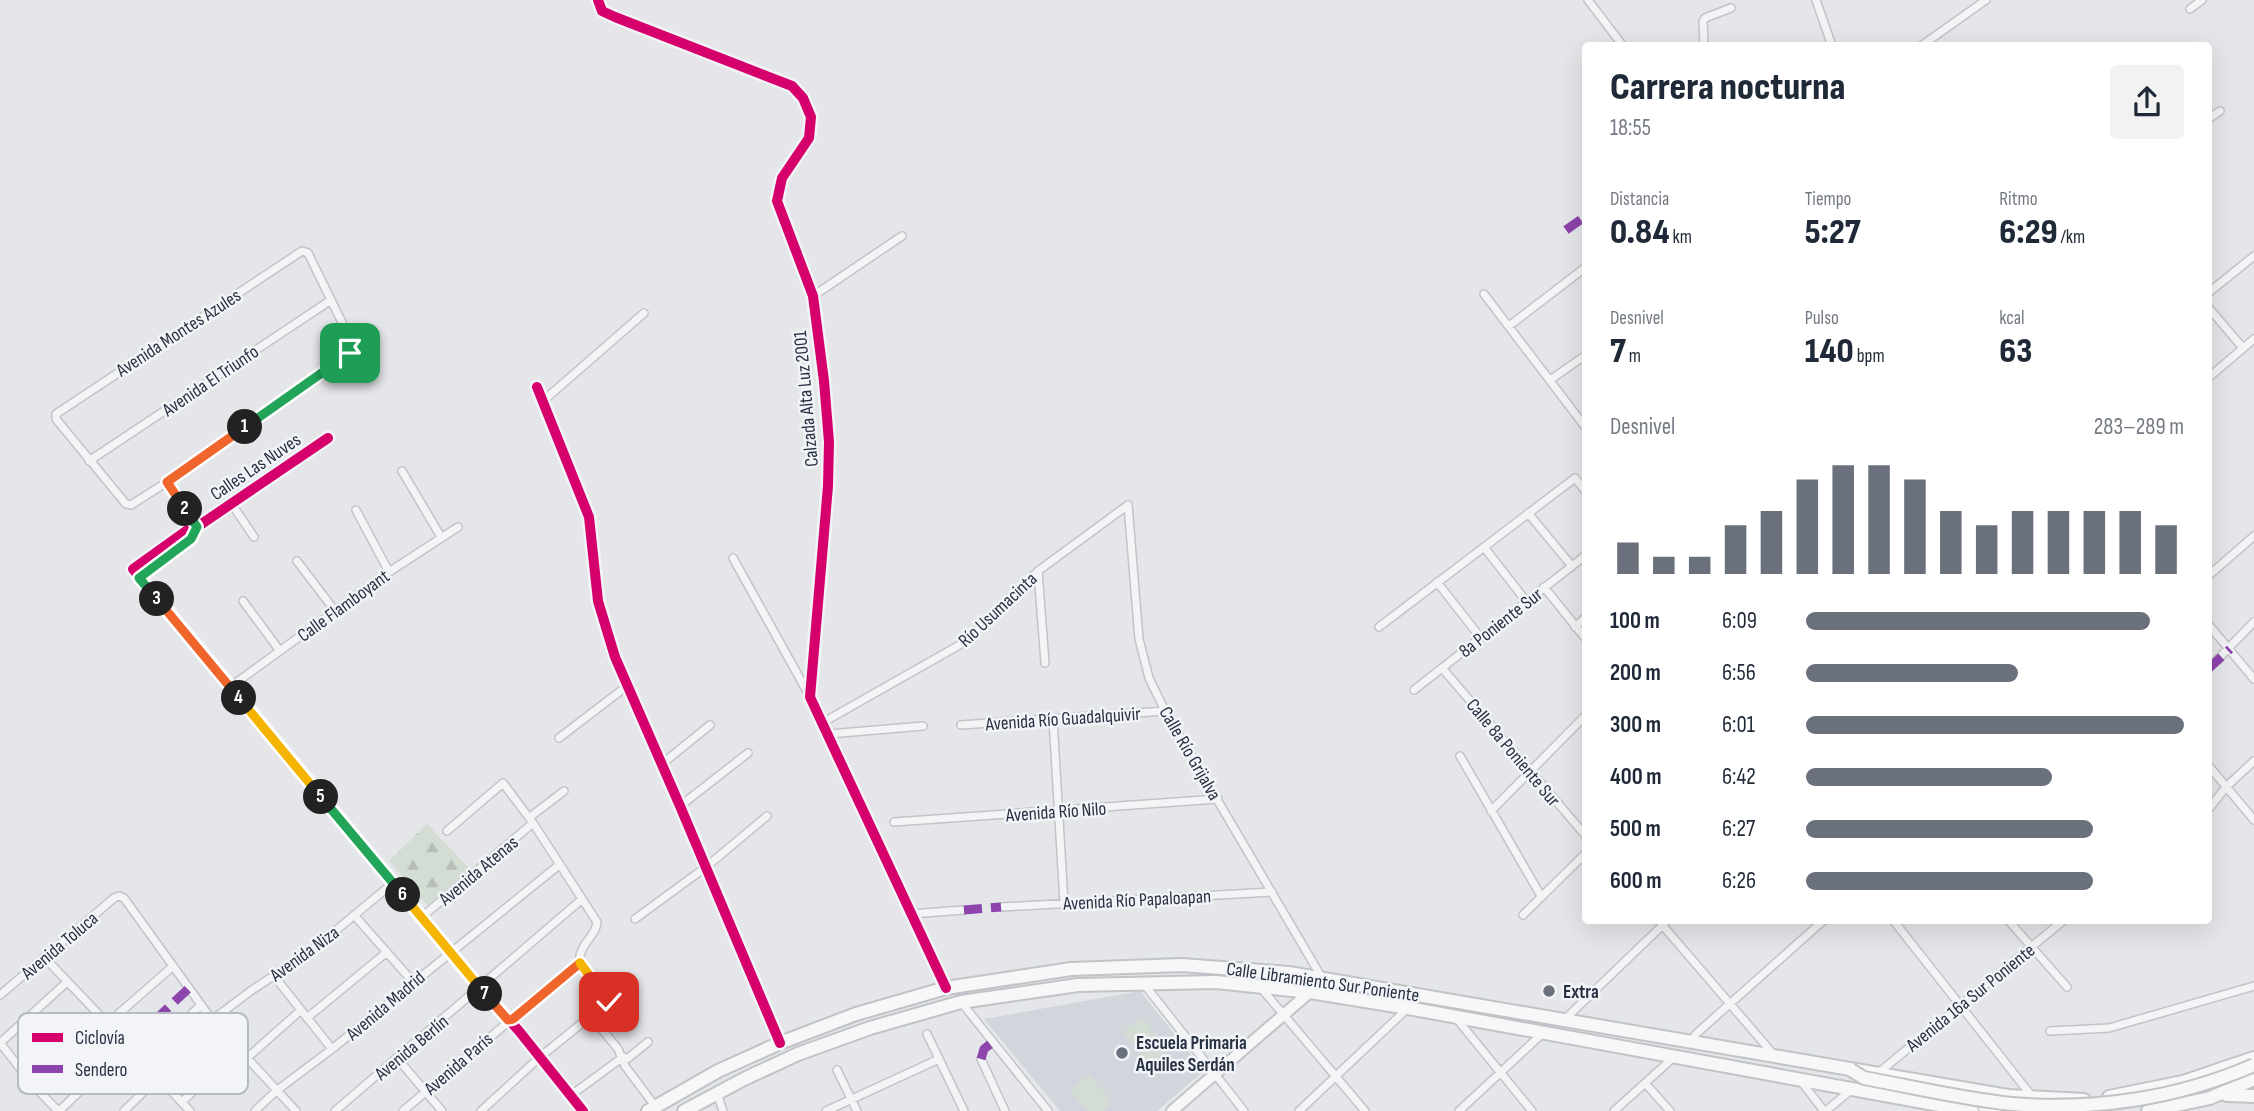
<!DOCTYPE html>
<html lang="es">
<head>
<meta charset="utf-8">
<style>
	body { margin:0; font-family:"Sofia Sans Condensed",sans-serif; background:#f2f2f3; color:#1f2937; height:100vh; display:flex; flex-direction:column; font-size:26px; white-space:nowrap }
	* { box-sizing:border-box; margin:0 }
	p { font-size:23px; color:#747a83 }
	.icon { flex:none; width:38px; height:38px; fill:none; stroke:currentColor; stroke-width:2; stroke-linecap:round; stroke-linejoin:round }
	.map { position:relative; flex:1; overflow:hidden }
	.side { position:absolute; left:1582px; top:42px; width:630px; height:882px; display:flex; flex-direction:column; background:#fff; border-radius:7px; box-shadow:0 7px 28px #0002 }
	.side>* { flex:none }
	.pin { position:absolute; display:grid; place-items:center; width:60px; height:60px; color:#fff; margin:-30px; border-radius:14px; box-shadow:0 4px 10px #0006 }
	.km { position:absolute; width:35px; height:35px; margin:-18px; border-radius:50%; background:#222; color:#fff; font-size:19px; line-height:35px; text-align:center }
	.round { display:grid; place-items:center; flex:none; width:74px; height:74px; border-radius:7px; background:#f2f2f3 }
	.headline { display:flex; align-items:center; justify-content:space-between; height:119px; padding:0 28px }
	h1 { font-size:38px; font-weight:800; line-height:52px }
	.metrics { display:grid; grid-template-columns:repeat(3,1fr); gap:10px; height:119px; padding:7px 28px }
	.metrics div { display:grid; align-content:center }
	.metrics b { font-size:35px; font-weight:800 }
	.metrics small { font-size:19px; font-weight:400 }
	.metrics p { font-size:19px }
	.chart { height:196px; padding:14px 28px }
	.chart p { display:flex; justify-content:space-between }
	.chart svg { width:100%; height:126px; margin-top:7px; stroke:#6a717d; stroke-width:6 }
	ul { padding:0 28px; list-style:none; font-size:23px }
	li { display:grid; grid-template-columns:112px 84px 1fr; align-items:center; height:52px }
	li i { height:18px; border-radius:9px; background:#6a717d }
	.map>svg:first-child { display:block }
</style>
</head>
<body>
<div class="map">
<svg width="2254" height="1111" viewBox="0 0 2254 1111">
	<defs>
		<pattern id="forest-firs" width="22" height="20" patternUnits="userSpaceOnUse" patternTransform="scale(1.75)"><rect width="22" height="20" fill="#d4ddd4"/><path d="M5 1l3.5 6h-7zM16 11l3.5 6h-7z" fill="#b6beb7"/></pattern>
	</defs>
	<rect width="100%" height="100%" fill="#e4e6e9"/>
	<path fill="#d2d5dc" d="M1140,991L1204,1071L1157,1111H1060L984,1019Z"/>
	<path fill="url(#forest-firs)" d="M427,824L471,870L427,905L389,861Z"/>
	<path fill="#d4ddd4" d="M1142,1017L1169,1049L1149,1065L1123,1032Z
		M1089,1075L1112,1102L1102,1111H1088L1070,1090Z"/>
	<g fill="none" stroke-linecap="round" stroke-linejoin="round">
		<g stroke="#c2c4c7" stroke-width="10">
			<path id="street" d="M598,0L602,11L615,17L792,86L803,98L811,117L809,138L782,178L777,201L813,296L824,381L829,442L828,486L810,697L946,988
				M1588,0L1623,46
				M1816,0L1832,46
				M2190,9L2202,0
				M1704,46L1703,21L1705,18L1731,8
				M1921,46L1986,0
				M2208,119L2220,111
				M302,251L308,253L353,345V349L167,482L131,505L126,504L56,419V414Z
				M2208,293L2254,256
				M1484,294L1586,428
				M813,296L902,236
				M2208,307L2243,348
				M1509,326L1586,267
				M2208,378L2254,339
				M1550,380L1586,355
				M537,387L589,517L598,601L615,657L680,806L780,1043
				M543,401L644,313
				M328,438L197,527L186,531L133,569L480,988L519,1031L583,1111
				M89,461L331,300
				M402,471L441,537
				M167,482L197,527
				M231,503L254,537
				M1128,505L1139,639L1149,678L1165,711L1322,978
				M356,510L389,572
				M1528,513L1571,565
				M1484,547L1526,601
				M733,558L809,695
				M297,561L335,611
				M1038,571L1045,663
				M2208,576L2254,536
				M139,578L191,539L197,527
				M1437,582L1480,637
				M1544,587L1586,639
				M243,601L280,651
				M2208,624L2254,679
				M1379,627L1575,478L1586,492
				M1575,627L1586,617
				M1442,668L1586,836
				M2208,669L2254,622
				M230,687L389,572L458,527
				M1414,690L1586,555
				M1053,719L1064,903
				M822,723L963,643L1038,571L1128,505
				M961,725L1165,711
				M829,734L923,726
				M559,738L627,686
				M1460,756L1541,896
				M662,764L710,725
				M2208,765L2254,820
				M680,806L748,753
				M2208,810L2226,787L2254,761
				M1491,811L1586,715
				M530,817L564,791
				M894,822L1218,799
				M447,831L503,783L533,823L597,922C596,937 580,942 579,962
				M1001,907L1272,892
				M910,914L964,910
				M354,915L413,982
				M1523,915L1586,853
				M422,917L533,823
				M635,919L706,867L767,816
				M1658,920L1774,1055
				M1893,920L2034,1099
				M2008,920L2067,987
				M44,957L107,1023
				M579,962L609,1002
				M274,976L332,1049
				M1144,984L1244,1111
				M1261,988L1365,1111
				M0,995L114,898L119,896L124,898L212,1020L296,1111
				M961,1002L1048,1111
				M591,1016L618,1049L625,1066L655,1106
				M112,1018L133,1039
				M307,1018L387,952
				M1456,1018L1532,1111
				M1565,1019L1668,920
				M212,1020L252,990L310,952L393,883
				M2050,1031L2109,1028L2254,986
				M927,1034L964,1111
				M1692,1040L1696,1034L1824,920
				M0,1043L67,982
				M0,1043L35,1087L58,1111
				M128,1045L190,1111
				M247,1058L301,1010
				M397,1058L442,1111
				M143,1059L201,1005
				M981,1059L1005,1111
				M837,1070L857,1111
				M1877,1074L2064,920
				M1800,1080L1824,1111
				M1645,1083L1670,1111
				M35,1087L172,967
				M717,1093L723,1111
				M570,1096L623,1057L627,1059L648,1042
				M182,1102L237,1048
				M59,1111L155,1020
				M124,1111L159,1077
				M255,1111L276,1091L332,1049L559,865
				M335,1111L581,900
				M403,1111L579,962
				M481,1111L540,1057L633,982
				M826,1111L939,1059
				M1299,1111L1408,1008
				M1459,1111L1543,1033
				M1614,1111L1674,1057
				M1826,1111L1852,1089"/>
		</g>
		<g stroke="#c2c4c7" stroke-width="14">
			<path id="secondary" d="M1172,1111L1310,992"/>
		</g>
		<g stroke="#c0c3c7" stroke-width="16">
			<path id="primary" d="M2227,1095L2254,1096
				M2109,1097L2183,1082L2254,1058
				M1984,1106L2014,1111
				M648,1111L718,1071L780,1043L856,1014L946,988L1071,969L1182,965L1289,973L2008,1096L2084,1100
				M684,1111L746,1078L798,1054L870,1028L961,1002L1078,985L1216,982L1310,992L1408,1008L1972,1111
				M2148,1111L2210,1098L2254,1079"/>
		</g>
		<use href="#street" stroke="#f3f4f6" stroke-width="7"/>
		<use href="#secondary" stroke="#f7f7f7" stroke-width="10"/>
		<use href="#primary" stroke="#f7f7f7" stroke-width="12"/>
		<g stroke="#c0c3c7" stroke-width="16" stroke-linecap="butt">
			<path id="primary-bridge" d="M1851,1070L1864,1078C1913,1087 1963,1099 2012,1104C2094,1111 2179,1098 2254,1065"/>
		</g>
		<use href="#primary-bridge" stroke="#f7f7f7" stroke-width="12"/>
		<path stroke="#8e44ad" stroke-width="9" stroke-dasharray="18 9" stroke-linecap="butt" d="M1566,230L1586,216
			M2208,669L2230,649
			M964,910L1001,907
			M155,1020L188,989
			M981,1059L984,1049L993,1042"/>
		<g stroke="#f2f4f8" stroke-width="15">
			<path id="cycleway" d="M598,0L602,11L615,17L792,86L803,98L811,117L809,138L782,178L777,201L813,296L824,381L829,442L828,486L810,697L946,988
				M537,387L589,517L598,601L615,657L680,806L780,1043
				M328,438L197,527L186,531L133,569L480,988L519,1031L583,1111"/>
		</g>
		<use href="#cycleway" stroke="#d6006c" stroke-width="10"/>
	</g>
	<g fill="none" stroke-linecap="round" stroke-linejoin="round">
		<g stroke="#fff" stroke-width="14">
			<path id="split-1" d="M245,427L350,353"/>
		</g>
		<g stroke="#fff" stroke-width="14">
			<path id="split-2" d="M185,509L167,482L245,427"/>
		</g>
		<g stroke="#fff" stroke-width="14">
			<path id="split-3" d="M157,599L139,578L191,539L197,527L185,509"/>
		</g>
		<g stroke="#fff" stroke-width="14">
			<path id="split-4" d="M157,599L239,698"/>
		</g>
		<g stroke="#fff" stroke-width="14">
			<path id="split-5" d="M239,698L321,797"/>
		</g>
		<g stroke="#fff" stroke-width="14">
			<path id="split-6" d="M321,797L403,895"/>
		</g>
		<g stroke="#fff" stroke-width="14">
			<path id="split-7" d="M403,895L485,994"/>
		</g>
		<g stroke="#fff" stroke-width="14">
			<path id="split-8" d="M485,994L508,1020L513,1019L580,963"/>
		</g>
		<g stroke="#fff" stroke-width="14">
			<path id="split-9" d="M580,963L609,1002"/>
		</g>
		<use href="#split-1" stroke="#22a559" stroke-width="9"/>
		<use href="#split-2" stroke="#f0652b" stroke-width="9"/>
		<use href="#split-3" stroke="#22a559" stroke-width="9"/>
		<use href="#split-4" stroke="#f0652b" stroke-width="9"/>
		<use href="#split-5" stroke="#f5b400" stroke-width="9"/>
		<use href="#split-6" stroke="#22a559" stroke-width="9"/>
		<use href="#split-7" stroke="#f5b400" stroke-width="9"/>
		<use href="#split-8" stroke="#f0652b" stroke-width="9"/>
		<use href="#split-9" stroke="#f5b400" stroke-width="9"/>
	</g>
	<g fill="#6a717d" stroke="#f2f4f8" stroke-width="2.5">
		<circle cx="1549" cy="991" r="7"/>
		<circle cx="1122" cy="1053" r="7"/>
	</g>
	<g text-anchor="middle" stroke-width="5" stroke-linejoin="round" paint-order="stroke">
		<g font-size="19" fill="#293243" stroke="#f2f4f8">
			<text transform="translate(178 332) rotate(-33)" y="7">Avenida Montes Azules</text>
			<text transform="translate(210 380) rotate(-34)" y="7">Avenida El Triunfo</text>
			<text transform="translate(805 399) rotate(-95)" y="7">Calzada Alta Luz 2001</text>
			<text transform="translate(255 466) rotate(-34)" y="7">Calles Las Nuves</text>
			<text transform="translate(343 605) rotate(-36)" y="7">Calle Flamboyant</text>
			<text transform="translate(997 609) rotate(-43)" y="7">Río Usumacinta</text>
			<text transform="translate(1500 622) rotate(-38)" y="7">8a Poniente Sur</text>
			<text transform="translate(1063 718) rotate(-4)" y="7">Avenida Río Guadalquivir</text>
			<text transform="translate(1514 752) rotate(50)" y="7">Calle 8a Poniente Sur</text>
			<text transform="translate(1191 753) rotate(60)" y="7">Calle Río Grijalva</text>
			<text transform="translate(1056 811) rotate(-4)" y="7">Avenida Río Nilo</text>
			<text transform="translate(478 870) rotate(-40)" y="7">Avenida Atenas</text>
			<text transform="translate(1137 899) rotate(-3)" y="7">Avenida Río Papaloapan</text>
			<text transform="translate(59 945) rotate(-40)" y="7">Avenida Toluca</text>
			<text transform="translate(304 953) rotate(-36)" y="7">Avenida Niza</text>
			<text transform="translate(1323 981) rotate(8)" y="7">Calle Libramiento Sur Poniente</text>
			<text transform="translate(1970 997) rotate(-39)" y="7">Avenida 16a Sur Poniente</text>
			<text transform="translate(385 1005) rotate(-40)" y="7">Avenida Madrid</text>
			<text transform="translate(411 1047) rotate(-40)" y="7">Avenida Berlín</text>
			<text transform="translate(458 1063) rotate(-41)" y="7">Avenida París</text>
		</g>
		<g font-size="19" font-weight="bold" fill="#293243" stroke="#f2f4f8" text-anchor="start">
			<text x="1563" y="998">Extra</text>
			<text x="1136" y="1049">Escuela Primaria<tspan x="1136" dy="22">Aquiles Serdán</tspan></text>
		</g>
	</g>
	<rect x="18" y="1013" width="230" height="81" rx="10" fill="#f2f4f8" stroke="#b6bac2" stroke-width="2"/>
	<rect x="32" y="1033" width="31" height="9" fill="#d6006c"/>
	<rect x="32" y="1065" width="31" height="8" fill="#8e44ad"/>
	<g font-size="19" fill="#293243">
		<text x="75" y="1044">Ciclovía</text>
		<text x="75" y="1076">Sendero</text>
	</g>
</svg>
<div class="pin" style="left:350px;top:353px;background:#1e9e55"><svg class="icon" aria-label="arrive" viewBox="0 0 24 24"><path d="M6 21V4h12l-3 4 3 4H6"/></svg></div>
<div class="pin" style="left:609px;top:1002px;background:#d93025"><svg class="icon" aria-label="check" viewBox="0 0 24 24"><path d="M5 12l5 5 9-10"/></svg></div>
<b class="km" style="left:245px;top:427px">1</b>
<b class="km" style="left:185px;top:509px">2</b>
<b class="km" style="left:157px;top:599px">3</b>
<b class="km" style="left:239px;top:698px">4</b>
<b class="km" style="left:321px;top:797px">5</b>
<b class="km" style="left:403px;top:895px">6</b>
<b class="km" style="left:485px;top:994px">7</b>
<section class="side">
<div class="headline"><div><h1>Carrera nocturna</h1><p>18:55</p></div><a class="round"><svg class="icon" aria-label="share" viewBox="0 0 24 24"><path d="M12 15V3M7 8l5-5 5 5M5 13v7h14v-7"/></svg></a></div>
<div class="metrics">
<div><p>Distancia</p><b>0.84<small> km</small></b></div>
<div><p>Tiempo</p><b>5:27</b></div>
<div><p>Ritmo</p><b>6:29<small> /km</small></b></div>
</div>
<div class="metrics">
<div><p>Desnivel</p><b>7<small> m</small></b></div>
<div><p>Pulso</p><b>140<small> bpm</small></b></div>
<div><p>kcal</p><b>63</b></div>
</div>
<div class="chart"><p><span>Desnivel</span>283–289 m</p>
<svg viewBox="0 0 160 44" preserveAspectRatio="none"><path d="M5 44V33M15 44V38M25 44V38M35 44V27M45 44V22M55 44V11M65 44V6M75 44V6M85 44V11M95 44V22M105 44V27M115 44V22M125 44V22M135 44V22M145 44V22M155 44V27"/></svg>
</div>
<ul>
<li><b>100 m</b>6:09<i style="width:91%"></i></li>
<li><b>200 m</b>6:56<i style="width:56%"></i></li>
<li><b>300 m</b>6:01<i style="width:100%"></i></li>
<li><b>400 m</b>6:42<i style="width:65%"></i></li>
<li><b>500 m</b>6:27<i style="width:76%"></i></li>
<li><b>600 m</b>6:26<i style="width:76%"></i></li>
</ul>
</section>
</div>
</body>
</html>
